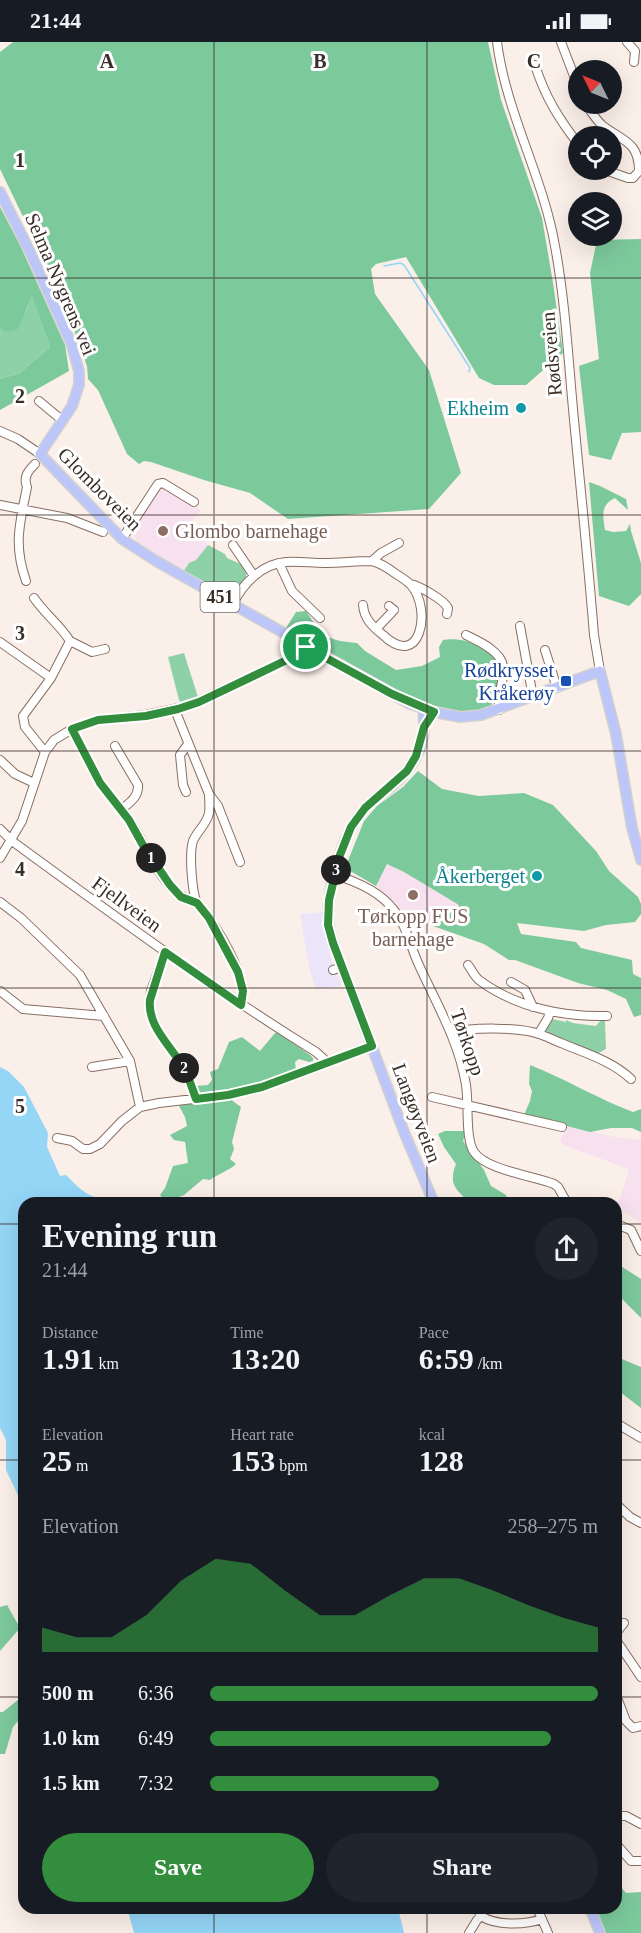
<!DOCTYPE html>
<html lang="en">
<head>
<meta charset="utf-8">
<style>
	body { margin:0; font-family:Georgia,serif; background:#20242c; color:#f1f3f6; height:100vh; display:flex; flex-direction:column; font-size:22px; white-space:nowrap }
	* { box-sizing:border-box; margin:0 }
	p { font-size:20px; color:#9ea1a6 }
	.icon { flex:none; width:33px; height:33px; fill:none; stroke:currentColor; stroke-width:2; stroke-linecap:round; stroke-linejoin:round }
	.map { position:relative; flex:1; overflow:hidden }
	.details { position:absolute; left:18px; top:1155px; width:604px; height:717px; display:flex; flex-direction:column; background:#171b24; border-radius:18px; box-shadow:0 6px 24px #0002 }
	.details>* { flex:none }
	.needle { width:39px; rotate:313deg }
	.buttons { position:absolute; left:568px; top:18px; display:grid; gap:12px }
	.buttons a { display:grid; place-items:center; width:54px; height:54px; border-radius:50%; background:#171b24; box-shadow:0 6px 24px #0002; font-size:30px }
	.pin { position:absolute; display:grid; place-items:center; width:51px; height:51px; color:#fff; margin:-26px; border:3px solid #fff; border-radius:50%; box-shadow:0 2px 6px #0007 }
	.km { position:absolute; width:30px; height:30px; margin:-15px; border-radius:50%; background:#222; color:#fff; font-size:16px; line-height:30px; text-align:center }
	.round { display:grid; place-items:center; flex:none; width:63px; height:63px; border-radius:32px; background:#20242c }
	.summary { display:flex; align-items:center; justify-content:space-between; height:102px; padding:0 24px }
	h1 { font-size:33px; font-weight:600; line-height:45px }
	.metrics { display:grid; grid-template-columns:repeat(3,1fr); gap:9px; height:102px; padding:6px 24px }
	.metrics div { display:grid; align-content:center }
	.metrics b { font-size:30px; font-weight:600 }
	.metrics small { font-size:16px; font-weight:400 }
	.metrics p { font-size:16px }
	.chart { height:168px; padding:12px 24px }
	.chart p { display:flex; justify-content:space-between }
	.chart svg { width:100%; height:108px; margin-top:6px; fill:#328d3d; opacity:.7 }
	.button { display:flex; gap:12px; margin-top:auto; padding:12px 24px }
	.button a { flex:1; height:69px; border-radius:36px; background:#328d3d; color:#fff; font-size:24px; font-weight:600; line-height:69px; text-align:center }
	.button a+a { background:#20242c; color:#f1f3f6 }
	ul { padding:0 24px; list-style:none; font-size:20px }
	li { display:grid; grid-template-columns:96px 72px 1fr; align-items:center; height:45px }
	li i { height:15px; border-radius:8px; background:#328d3d }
	.status { display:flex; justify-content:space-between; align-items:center; height:42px; padding:0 30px; background:#171b24; direction:ltr }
	.status svg { height:16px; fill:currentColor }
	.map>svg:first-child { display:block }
</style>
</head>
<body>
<div class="status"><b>21:44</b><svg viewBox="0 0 49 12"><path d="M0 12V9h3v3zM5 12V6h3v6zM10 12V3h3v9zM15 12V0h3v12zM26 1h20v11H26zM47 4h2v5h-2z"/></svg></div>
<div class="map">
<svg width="641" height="1891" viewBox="0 0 641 1891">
	<rect width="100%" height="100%" fill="#fbefe9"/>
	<path fill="#ece4f9" d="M325,870V886L331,917L342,944L316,947L309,925L300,872Z"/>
	<path fill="#f7e1ee" d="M163,443L201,468L187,485L208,503L196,518L189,521L183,530L139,504L133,493L134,482L157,445Z
		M387,822L404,830L459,863L433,884L410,883L376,844Z
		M566,1084L615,1095L641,1098V1182L628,1172L617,1167L616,1161L620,1157L629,1127L566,1104L560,1100Z"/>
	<path fill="#8ed1a9" d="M32,253L50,305L20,331L0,337V284L26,269Z
		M208,503L225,512L227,516L243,523L246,528V537L229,556L183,530L189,521L196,518Z
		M184,611L198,655L181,661L179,658L168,615Z
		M552,977L566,980V978L573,981L596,984L601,978L605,979L606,1007L597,1012L544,991L546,983Z"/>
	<path fill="#7cc99c" d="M13,0H488L501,58L542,176L553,241L563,311L526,343H494L479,336L406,215L376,222L371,227L375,252L429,328L461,431L429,467L288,477L250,451L204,438L151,420L144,419L139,422L127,412L98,348L88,337L87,324L63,257L0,127V10Z
		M0,165L20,203L65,303L69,329L0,368V337L20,331L50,305L32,254L18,287L5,290L0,284Z
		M641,197V390L622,391L611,418L589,413L579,324L599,317L590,231L597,198Z
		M589,440L600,444L626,457L628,468L615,456C600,463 603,474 605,488L613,490L626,489L630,482L631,489L641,521V552L629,564L599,554Z
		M306,569C323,595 326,598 357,601L365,609L396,628L422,624L440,615L439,605L443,598C461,594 493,604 499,624C502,631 493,661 489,669L470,671L421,661L286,586L296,570Z
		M418,729L442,747L479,754L524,751L553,763L596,809L609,829L638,855L641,862V872L635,880L606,883L584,889L517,881L521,892L576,900L581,906L632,918L633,932L641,936V973L634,975L626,957L607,948L578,941L515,918H509L484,902L433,884L459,863L404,830L387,822L376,844L345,826L364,779L377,764L403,745Z
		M275,991H278L310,1013L313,1016V1019L309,1020L299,1017L295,1020L296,1029L257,1044L200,1055L195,1044L208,1043L212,1038L210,1030L218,1027L229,1000L242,995L260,1009Z
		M530,1023C566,1037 598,1057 633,1070L641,1067V1090L632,1086H611L590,1090L524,1073L530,1059L532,1049L529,1042Z
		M230,1057L241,1065L232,1100L234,1107L230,1117L236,1122C230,1128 218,1132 210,1138L203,1137L184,1153L163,1161L164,1158L160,1153L165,1146L173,1124L188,1121L185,1100L174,1098L170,1093L187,1084L185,1075L179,1064C194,1056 213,1058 230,1057Z
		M445,1089H466L463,1099L484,1128L491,1144L506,1153L509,1161H470C456,1147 448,1143 456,1122L444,1105L438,1092Z
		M616,1221L641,1237V1276L617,1252Z
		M617,1315L641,1325V1366L620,1350H617Z
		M7,1563L20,1586L0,1609V1565Z
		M24,1653V1672L13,1685L5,1712H0V1670H3Z
		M617,1840L626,1851L641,1850V1891H601L592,1866H616Z"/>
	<path fill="#95d6f7" d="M0,1025L8,1029L24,1045L48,1091L47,1105L60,1134L66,1133C77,1144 88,1157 104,1156L107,1161H24V1466L6,1428V1398L0,1386Z
		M127,1866H398L404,1891H134Z"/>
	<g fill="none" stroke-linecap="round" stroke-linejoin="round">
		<path stroke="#95d6f7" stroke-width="1.5" d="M384,224L400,221L404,223L470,326L469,330"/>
		<g stroke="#886e61" stroke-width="10">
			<path id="minor" d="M497,0C506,71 543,134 555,204C565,258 568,313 573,367C580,442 588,517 594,593L600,629
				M561,0L579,47
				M627,0L635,9L634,20
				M535,23C545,55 559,77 579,103
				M586,62C591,70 596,78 603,84C623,99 639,100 639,129L633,136H628L605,128
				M39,359L63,379
				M0,389L18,397L40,412
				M0,463L67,476L103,490
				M122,497L158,442L163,441L194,460
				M233,503L254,534
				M372,519L381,511L399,501
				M279,521L292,549L320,576
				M26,539C13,502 20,481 27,445C23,435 28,429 35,422
				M410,542C420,544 444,558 448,566L447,572
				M34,556C45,572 60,583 70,599L51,636L23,674L25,685L45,710
				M233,562C243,541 262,522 286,520C299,519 312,521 324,521C340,521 356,519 372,519C381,521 388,526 396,532C401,535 407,539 411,543C432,567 421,629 383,593C373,585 364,577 363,563
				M520,584L533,655
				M376,587L394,568L389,564
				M466,593C478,599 501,609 503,624C505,637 497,653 499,668
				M70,599L92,610L105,607
				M0,600L51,636
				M545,608L557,646
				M175,668L209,752L218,764L240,820
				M72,687C83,707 92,729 105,748C112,758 122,767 129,777C148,804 161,852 197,861
				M115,704L138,743C139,755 129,761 122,767
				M0,718L15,732L34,741
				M186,750L183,743L180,713L188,702
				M209,752C209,758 210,765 209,771C207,782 197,789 193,799C189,811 192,847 196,859C198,864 204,869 208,874C221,893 250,939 241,963
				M0,787L12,799C112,872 211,945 316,1010L327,1020
				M0,816L22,779L45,710L54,698L72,687L98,678L146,673L188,664L291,616L306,605
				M335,833C355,839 380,850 393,867C406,882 410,903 418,921C436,961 459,999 466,1043C469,1061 465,1097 474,1110C486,1128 534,1134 554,1142L558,1145L567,1161
				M0,860L21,876L80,933L130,1019L140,1065
				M165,910L151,949L149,965L156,986L185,1029L196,1057
				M468,923C472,928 474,934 479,938C515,965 562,975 607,974
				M333,928L342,925
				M511,940L525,948L533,965
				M0,949L23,967L104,974
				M451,991C469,985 521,985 539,992C546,994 553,998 561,1001C585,1011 612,1019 631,1037
				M539,991L548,976L550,970
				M92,1025L130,1019
				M432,1055L562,1085
				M57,1096L72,1099L83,1107H90L100,1102L122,1079L140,1065L159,1061L228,1053L263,1045L372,1004
				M616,1182L631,1188L641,1209
				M616,1381L641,1396
				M616,1462L630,1475L641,1481
				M616,1591L624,1581
				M616,1598L641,1635
				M616,1653L626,1679L633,1686L641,1684
				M616,1774H626L641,1782
				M616,1802L631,1819H641
				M477,1866L481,1874
				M537,1866L548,1891
				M481,1874C496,1884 525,1883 542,1877
				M469,1891L477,1878L481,1874"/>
		</g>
		<g stroke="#d3d1d0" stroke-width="12">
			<path id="major" d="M0,150L31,212L71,301L79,329V343L72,364L40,412L122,497L156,519L408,661L434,670L460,675L481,673L600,629L616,692L632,786L641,818
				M424,667C423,673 424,679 424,685C424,708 409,730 392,744C381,753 370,760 361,771C341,795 327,848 328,879C329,887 331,894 333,901L404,1090L434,1161
				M590,1866L600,1891"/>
		</g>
		<use href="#minor" stroke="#fff" stroke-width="8"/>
		<use href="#major" stroke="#bcc6f9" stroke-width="9"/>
	</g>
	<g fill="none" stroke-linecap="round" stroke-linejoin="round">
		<g stroke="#fff" stroke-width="12">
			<path id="route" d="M306,605L392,652L434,670L424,685L416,714L407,729L365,766L351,785L340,813L329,858L328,883L333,901L372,1004L262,1045L228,1053L196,1057C192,1046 189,1035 183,1025C171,1004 147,984 150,958L165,910L241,963L243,949L238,930L209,876L197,861L181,855L170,843L144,805L129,778L100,741L72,687L98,678L146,674L178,667L199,660L291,616Z"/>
		</g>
		<use href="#route" stroke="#328d3d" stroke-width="8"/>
	</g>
	<path fill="none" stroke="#392e28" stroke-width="1.5" stroke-opacity="0.55" d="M214,0V1161M427,0V1161M0,236H641M0,473H641M0,709H641M0,946H641M0,1182H24M616,1182H641M0,1418H24M616,1418H641M0,1655H24M616,1655H641M214,1866V1891M427,1866V1891"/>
	<g fill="#0f9aa8" stroke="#fff" stroke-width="2">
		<circle cx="521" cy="366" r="6"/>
		<circle cx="537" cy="834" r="6"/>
	</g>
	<g fill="#8d6e63" stroke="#fff" stroke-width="2">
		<circle cx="163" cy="489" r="6"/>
		<circle cx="413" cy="853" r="6"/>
	</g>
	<rect fill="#1a4fb4" stroke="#fff" stroke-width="2" x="560" y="633" width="12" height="12" rx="3"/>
	<g text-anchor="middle" stroke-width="6" stroke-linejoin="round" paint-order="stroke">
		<rect fill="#fff" stroke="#746d68" stroke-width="1.5" x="200.5" y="540" width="39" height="30" rx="4.5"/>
		<g font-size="18" font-weight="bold" fill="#392e28">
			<text x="220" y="561">451</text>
		</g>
		<g font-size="20" fill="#392e28" stroke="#fff">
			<text transform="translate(61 242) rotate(67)" y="7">Selma Nygrens vei</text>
			<text transform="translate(551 312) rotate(-95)" y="7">Rødsveien</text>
			<text transform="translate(100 447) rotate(45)" y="7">Glomboveien</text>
			<text transform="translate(127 862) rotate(36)" y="7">Fjellveien</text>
			<text transform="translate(468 1000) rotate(71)" y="7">Tørkopp</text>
			<text transform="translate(417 1071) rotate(69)" y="7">Langøyveien</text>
		</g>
		<g font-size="20" fill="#0d838f" stroke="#fff" text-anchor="end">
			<text x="509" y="373">Ekheim</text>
			<text x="525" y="841">Åkerberget</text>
		</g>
		<g font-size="20" fill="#785e54" stroke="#fff" text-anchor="start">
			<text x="175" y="496">Glombo barnehage</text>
			<text x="413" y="881" text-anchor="middle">Tørkopp FUS<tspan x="413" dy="23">barnehage</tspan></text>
		</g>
		<g font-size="20" fill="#164399" stroke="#fff" text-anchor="end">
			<text x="554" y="635">Rødkrysset<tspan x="554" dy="23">Kråkerøy</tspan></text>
		</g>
	</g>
	<g font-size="20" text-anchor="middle" font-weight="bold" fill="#392e28" stroke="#fff" stroke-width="6" stroke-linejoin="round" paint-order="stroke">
		<text x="107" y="26">A</text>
		<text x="320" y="26">B</text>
		<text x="534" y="26">C</text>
		<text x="20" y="125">1</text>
		<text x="20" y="361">2</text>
		<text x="20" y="598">3</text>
		<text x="20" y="834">4</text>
		<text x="20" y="1071">5</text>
	</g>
</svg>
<div class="buttons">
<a><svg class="needle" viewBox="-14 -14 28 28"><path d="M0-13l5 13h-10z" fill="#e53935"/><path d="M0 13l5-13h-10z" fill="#9ea1a6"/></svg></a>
<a><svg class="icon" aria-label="locate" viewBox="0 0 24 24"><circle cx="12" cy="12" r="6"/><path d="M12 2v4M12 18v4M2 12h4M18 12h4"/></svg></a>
<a><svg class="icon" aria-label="layers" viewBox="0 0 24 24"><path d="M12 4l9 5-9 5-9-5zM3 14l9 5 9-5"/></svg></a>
</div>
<div class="pin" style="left:306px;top:605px;background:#1e9e55"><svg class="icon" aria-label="arrive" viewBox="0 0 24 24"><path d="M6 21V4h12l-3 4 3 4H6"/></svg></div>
<b class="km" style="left:151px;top:816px">1</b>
<b class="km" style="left:184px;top:1026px">2</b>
<b class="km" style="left:336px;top:828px">3</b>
<section class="details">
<div class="summary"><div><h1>Evening run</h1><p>21:44</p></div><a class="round"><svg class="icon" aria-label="share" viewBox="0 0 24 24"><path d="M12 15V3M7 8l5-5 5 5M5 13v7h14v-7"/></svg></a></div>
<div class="metrics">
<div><p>Distance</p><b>1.91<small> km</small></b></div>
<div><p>Time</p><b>13:20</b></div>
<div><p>Pace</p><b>6:59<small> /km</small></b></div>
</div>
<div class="metrics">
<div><p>Elevation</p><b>25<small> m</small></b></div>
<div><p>Heart rate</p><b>153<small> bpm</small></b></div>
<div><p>kcal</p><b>128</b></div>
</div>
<div class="chart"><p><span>Elevation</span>258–275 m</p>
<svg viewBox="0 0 160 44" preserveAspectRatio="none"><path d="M0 44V34L10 38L20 38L30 29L40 15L50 6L60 8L70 19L80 29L90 29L100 21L110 14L120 14L130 19L140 25L150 30L160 34V44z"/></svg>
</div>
<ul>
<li><b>500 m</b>6:36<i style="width:100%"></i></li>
<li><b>1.0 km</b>6:49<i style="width:88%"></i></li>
<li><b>1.5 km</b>7:32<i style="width:59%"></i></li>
</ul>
<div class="button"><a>Save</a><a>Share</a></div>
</section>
</div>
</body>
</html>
